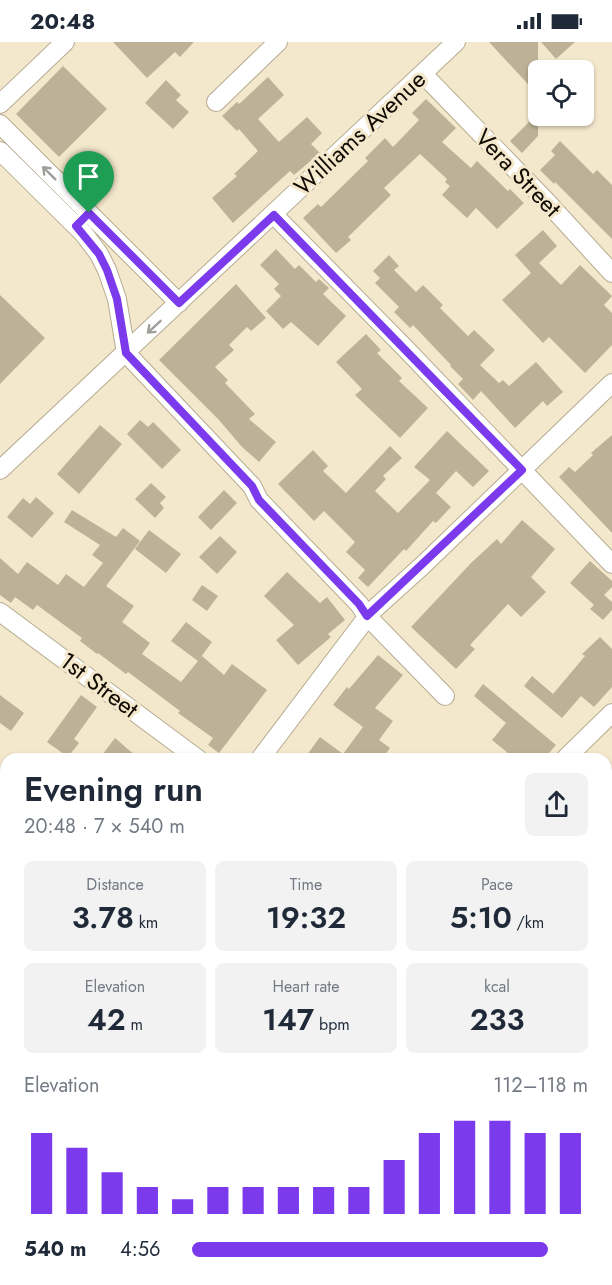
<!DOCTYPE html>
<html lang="en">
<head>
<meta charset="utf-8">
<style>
	body { margin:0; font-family:Jost,sans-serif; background:#f2f2f3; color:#1f2937; height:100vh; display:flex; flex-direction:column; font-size:22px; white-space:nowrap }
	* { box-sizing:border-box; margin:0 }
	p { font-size:20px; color:#747a83 }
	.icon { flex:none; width:33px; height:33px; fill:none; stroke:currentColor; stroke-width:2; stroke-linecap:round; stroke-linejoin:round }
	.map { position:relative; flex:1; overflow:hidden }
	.panel { position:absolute; left:0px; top:711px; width:612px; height:532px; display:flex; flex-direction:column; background:#fff; border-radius:18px 18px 0 0; box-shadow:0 2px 4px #0004 }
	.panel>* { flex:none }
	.buttons { position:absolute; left:528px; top:18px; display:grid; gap:12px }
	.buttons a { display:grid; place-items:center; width:66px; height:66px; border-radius:9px; background:#fff; box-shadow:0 2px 4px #0004; font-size:30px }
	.pin { position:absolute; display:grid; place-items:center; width:51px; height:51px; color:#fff; margin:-62px -26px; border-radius:50% 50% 50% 0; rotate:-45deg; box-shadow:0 0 6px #0007 }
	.pin .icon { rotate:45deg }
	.round { display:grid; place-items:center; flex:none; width:63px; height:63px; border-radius:9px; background:#f2f2f3 }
	.summary { display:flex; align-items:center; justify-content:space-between; height:102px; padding:0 24px }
	h1 { font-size:33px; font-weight:600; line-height:45px }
	.metrics { display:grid; grid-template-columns:repeat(3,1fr); gap:9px; height:102px; padding:6px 24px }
	.metrics div { display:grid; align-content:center; border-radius:9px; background:#f2f2f3; text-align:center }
	.metrics b { font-size:30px; font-weight:600 }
	.metrics small { font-size:16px; font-weight:400 }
	.metrics p { font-size:16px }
	.chart { height:168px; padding:12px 24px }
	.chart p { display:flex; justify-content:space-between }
	.chart svg { width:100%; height:108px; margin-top:6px; stroke:#7c3aed; stroke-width:6 }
	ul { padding:0 24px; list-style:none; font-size:20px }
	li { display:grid; grid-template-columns:96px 72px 1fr; align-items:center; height:45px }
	li i { height:15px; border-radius:8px; background:#7c3aed }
	.status { display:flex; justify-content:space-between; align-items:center; height:42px; padding:0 30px; background:#fff; direction:ltr }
	.status svg { height:16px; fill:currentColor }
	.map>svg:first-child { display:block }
</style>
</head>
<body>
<div class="status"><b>20:48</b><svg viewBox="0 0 49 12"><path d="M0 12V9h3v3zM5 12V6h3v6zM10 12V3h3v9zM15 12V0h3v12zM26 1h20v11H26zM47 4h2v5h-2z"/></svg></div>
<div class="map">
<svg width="612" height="1243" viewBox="0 0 612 1243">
	<rect width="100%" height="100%" fill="#f4e8cc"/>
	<path fill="#bdb297" d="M113,0H194L180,15L175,10L147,36Z
		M489,0H538V53Z
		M541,0H575L556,17Z
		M63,24L107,67L59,115L16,72Z
		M268,35L284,53L258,77L279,100L307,75L322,91L311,102L320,111L294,133L290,129L233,181L212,156L237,134L234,132L258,109L239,87L237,89L222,74L237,60L239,62Z
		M166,38L181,53L176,58L189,70L173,87L145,61Z
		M426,57L456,86L442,100L471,126L477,119L508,149L510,147L524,161L497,187L476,166L467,176L442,153L450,144L445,140L447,137L420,112L384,146L391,153L348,195L351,198L336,211L303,176L318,162L321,165L368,119L365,116L385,96L393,105L419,78L412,71Z
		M538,71V94L522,111L510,99Z
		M560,99L593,132L597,128L612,143V197L555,140L554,142L540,128L555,113L551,109Z
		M543,188L557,204L539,221L561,243L580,223L612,254L604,263L612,271V303L585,331L549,295L543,301L502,258L531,231L515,213Z
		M276,207L295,227L299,223L316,240L319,237L329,246L323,252L346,274L318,304L291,280L283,287L266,269L281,254L274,247L279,242L260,223Z
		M389,213L399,224L394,228L416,250L423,243L443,263L440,266L468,294L474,288L495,308L480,323L499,341L503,338L509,344L536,320L563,350L547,364L543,359L515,386L481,349L473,358L458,342L463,337L450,324L451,323L413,283L410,286L394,270L399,265L375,241L380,236L373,229Z
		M236,242L266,276L251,289L247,285L229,303L234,308L215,325L228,338L225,341L255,372L249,377L276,400L259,420L242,405L219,378L159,318Z
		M0,253L45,296L0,342Z
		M366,292L381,308L377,311L402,336L399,339L428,366L400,396L355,353L362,347L336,320Z
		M140,378L148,385L153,380L181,408L162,427L127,392Z
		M100,383L122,402L79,452L57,432Z
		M447,389L489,429L473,445L456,429L436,451L451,465L436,481L433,479L406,509L404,507L368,545L358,536L365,528L346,510L355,500L324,469L314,479L278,442L313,408L328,424L323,429L346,451L390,404L402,416L383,434L386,437L375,449L398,471L430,438L414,425Z
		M612,393V491L559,435L569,425L575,430L593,413L591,411Z
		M151,441L166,455L160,461L164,466L155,476L135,457Z
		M224,448L237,461L211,488L198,475Z
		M36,455L54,471L32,496L7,475L23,456L30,462Z
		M72,468L116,495L123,486L140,499L106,544L134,564L122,580L150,601L142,612L181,640L202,614L224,633L232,622L267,648L219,711L208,703L213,696L178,671L180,669L128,630L126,632L98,611L97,612L80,599L82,596L37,563L33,568L15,555L11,561L0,553V516L18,532L27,520L58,543L66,532L84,545L103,521L92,513L100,503L64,480Z
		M522,478L555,507L531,535L546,550L521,575L508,562L470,603L475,607L456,627L411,585L471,521L497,497L501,502Z
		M149,488L181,512L166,531L135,507Z
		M220,494L237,510L217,532L199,515Z
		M590,519L612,539V545L604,553L612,560V568L603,578L590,567L594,563L570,541Z
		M287,530L320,561L327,555L345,578L328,592L331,595L298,623L276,598L294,583L264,554Z
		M202,543L218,554L207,569L192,558Z
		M186,580L212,600L198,619L171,599Z
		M600,595L612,607V645L594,665L581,654L562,676L524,644L532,634L553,652L585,614L582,612Z
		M378,613L403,633L375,666L393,679L379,698L390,706L382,717H304L320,695L343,712L363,685L333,663L347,645L349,647Z
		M483,642L556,703L544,717H515L492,698L506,681L474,654Z
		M0,653L24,671L11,689L0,681Z
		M81,653L97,665L74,697L79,701L68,715L47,700Z
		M115,696L130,709L142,717H99Z"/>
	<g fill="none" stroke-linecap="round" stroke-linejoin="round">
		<g stroke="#b6ac91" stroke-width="20">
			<path id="minor" d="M423,32L547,160L612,231
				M216,60L278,0
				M0,62L65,0
				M0,82L179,261
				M0,109L84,192L99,212L107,228L117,257L126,311L252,444L259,458L359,562L367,574L445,654
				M274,173L404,305L612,522
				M0,428L456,0
				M0,570L198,717
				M260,717L371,570L423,523L612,341
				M565,717L612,671
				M0,833L6,838
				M606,974L612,966
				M0,1066L6,1058
				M0,1096L6,1100
				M606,1230L612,1234
				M155,1243L160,1238
				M405,1243L409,1238"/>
		</g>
		<use href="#minor" stroke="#fff" stroke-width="18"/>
	</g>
	<defs><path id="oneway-shaft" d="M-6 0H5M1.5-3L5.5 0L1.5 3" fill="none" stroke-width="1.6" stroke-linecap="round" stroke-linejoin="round" transform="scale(1.5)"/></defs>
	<g stroke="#9f9e9b">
		<use href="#oneway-shaft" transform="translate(49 131) rotate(-135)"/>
		<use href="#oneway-shaft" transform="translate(154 285) rotate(137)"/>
	</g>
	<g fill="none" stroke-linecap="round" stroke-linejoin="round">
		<g stroke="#fff" stroke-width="12">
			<path id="route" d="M89,171L179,261L274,173L522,428L367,574L359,562L259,458L252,444L126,311L117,257L107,228L99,212L76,184Z"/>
		</g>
		<use href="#route" stroke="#7c3aed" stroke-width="8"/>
	</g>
	<g text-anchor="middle" stroke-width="6" stroke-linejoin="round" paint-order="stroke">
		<g font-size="24" fill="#100c04" stroke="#f4e8cc">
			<text transform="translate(360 91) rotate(-43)" y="8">Williams Avenue</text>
			<text transform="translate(518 131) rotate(46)" y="8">Vera Street</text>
			<text transform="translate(99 643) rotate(37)" y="8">1st Street</text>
		</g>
	</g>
</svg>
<div class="buttons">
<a><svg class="icon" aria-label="locate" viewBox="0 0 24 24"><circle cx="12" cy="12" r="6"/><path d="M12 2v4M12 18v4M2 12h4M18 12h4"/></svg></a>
</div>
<div class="pin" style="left:89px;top:171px;background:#1e9e55"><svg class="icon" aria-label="arrive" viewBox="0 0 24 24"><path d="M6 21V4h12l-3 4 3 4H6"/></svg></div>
<section class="panel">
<div class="summary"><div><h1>Evening run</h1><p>20:48 · 7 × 540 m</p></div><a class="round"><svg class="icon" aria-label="share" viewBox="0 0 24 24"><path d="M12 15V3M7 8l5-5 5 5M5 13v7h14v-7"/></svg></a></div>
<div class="metrics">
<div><p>Distance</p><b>3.78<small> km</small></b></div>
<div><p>Time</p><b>19:32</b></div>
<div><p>Pace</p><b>5:10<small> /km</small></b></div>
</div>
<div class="metrics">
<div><p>Elevation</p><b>42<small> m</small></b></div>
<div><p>Heart rate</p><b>147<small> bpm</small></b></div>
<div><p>kcal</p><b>233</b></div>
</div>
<div class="chart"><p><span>Elevation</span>112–118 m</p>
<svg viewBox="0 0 160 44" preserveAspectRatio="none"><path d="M5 44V11M15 44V17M25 44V27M35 44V33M45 44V38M55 44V33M65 44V33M75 44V33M85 44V33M95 44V33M105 44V22M115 44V11M125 44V6M135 44V6M145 44V11M155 44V11"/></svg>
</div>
<ul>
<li><b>540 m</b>4:56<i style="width:90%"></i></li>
</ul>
</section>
</div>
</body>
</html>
